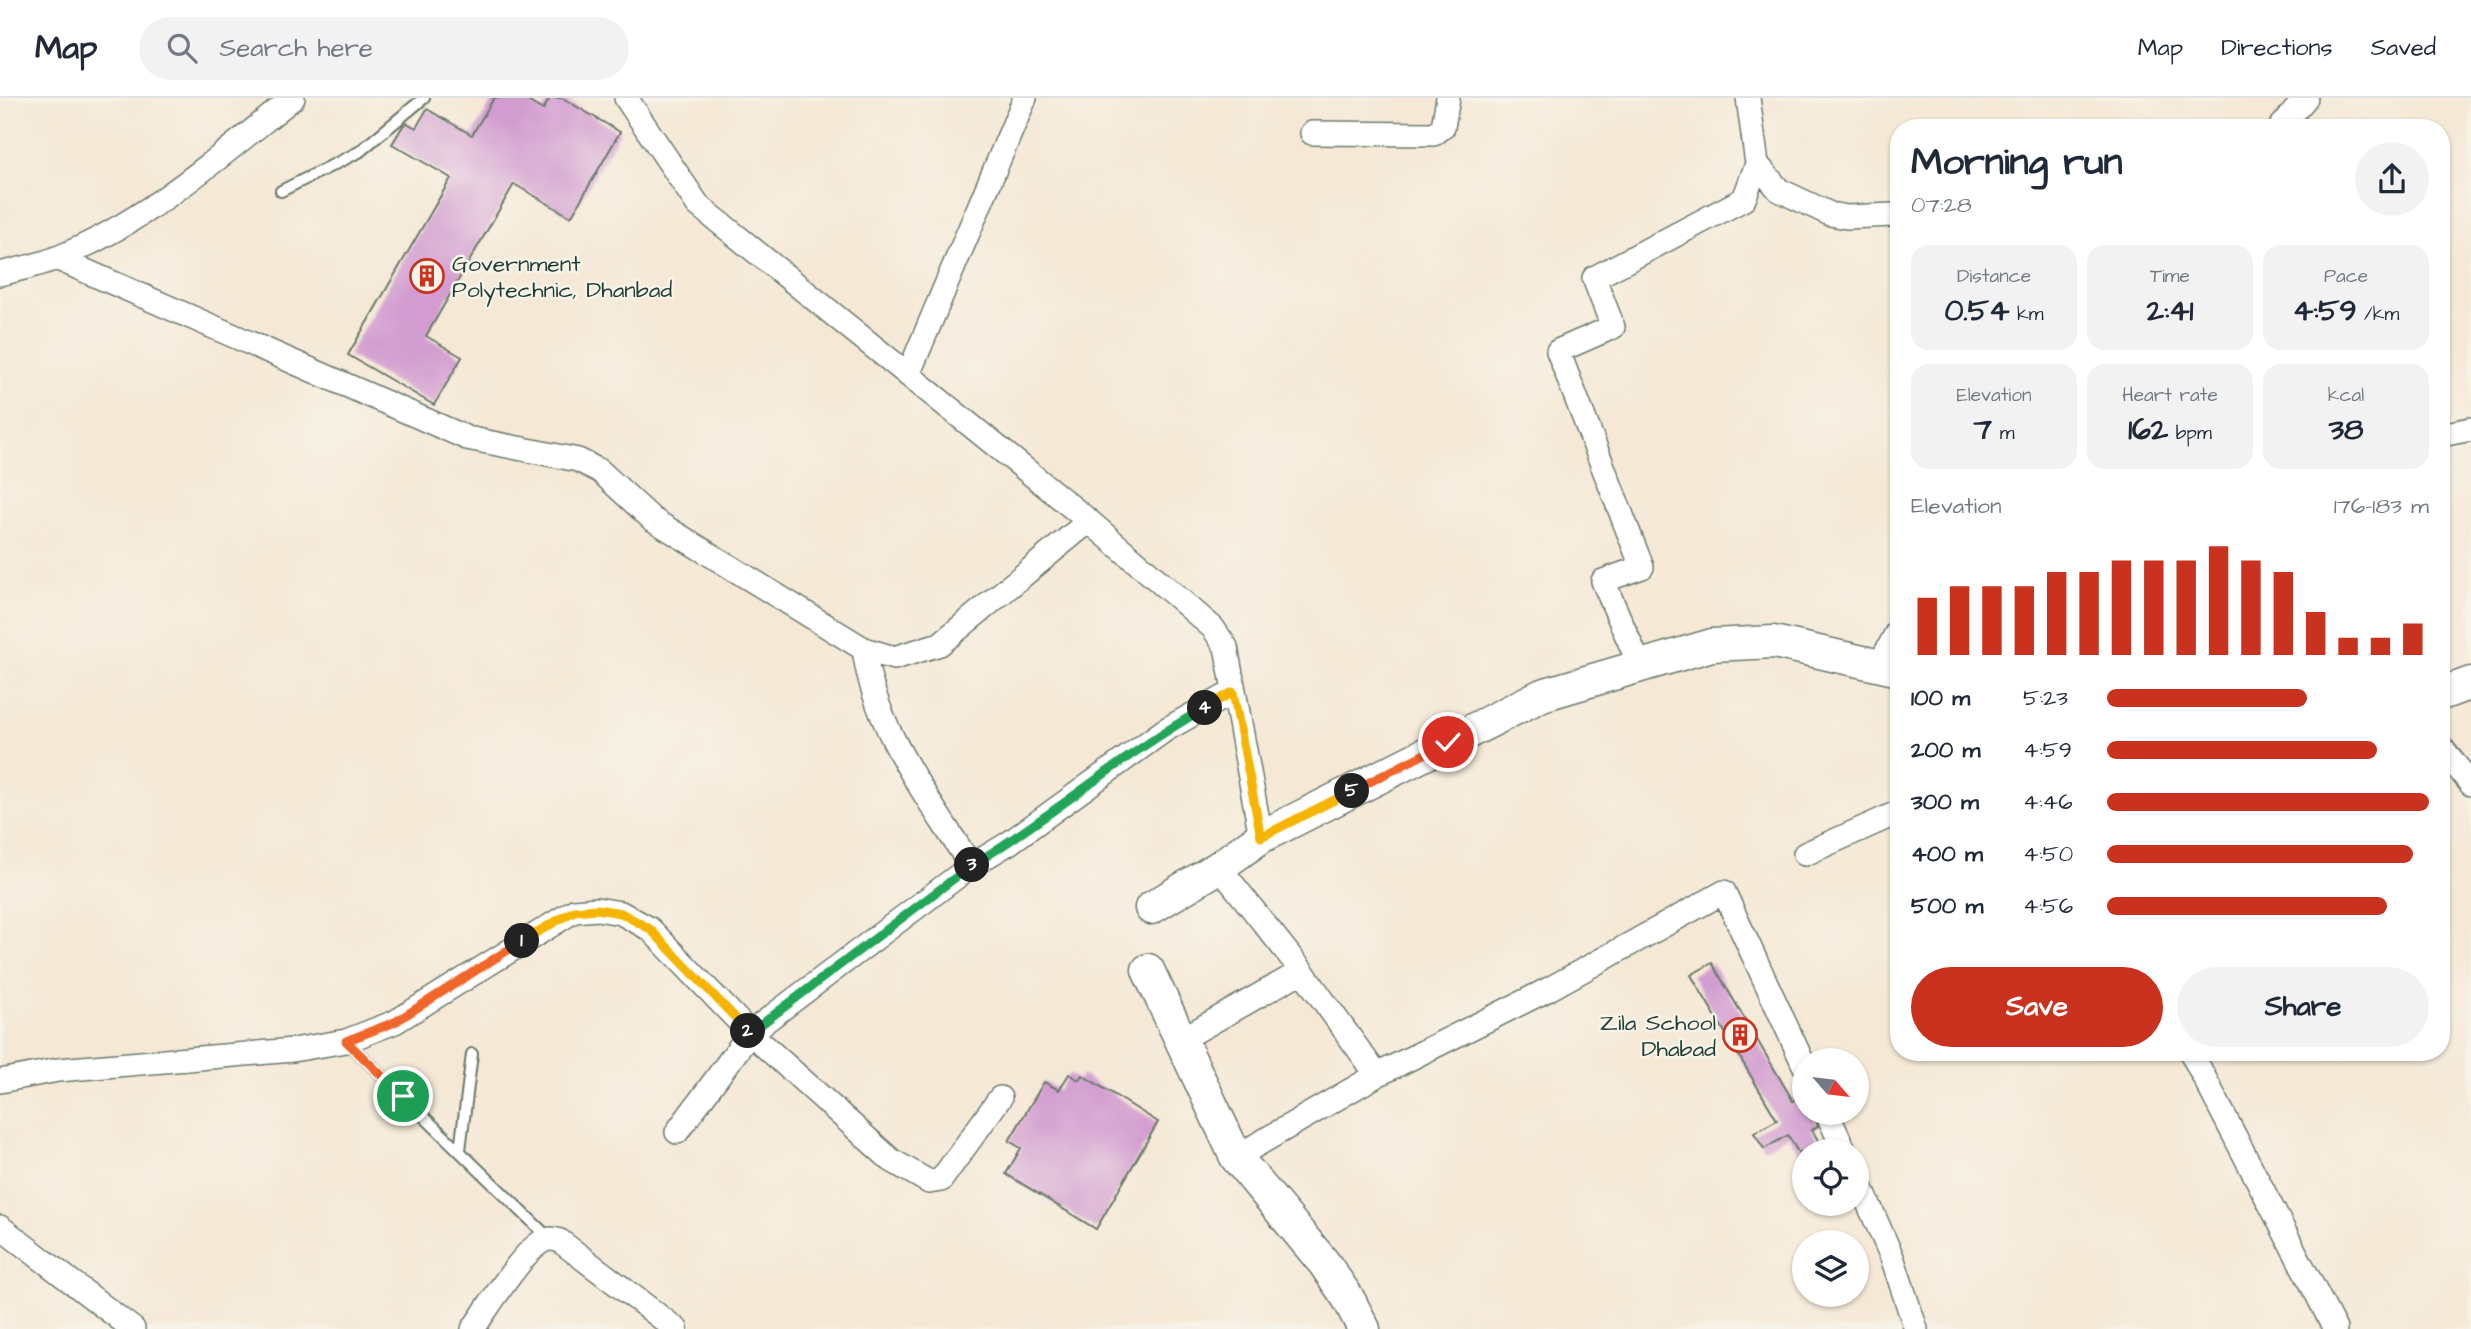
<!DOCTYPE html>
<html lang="en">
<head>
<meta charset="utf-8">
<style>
	body { margin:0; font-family:"Architects Daughter",sans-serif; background:#f2f2f3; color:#1f2937; height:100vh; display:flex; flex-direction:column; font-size:26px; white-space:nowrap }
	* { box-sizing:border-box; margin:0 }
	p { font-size:23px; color:#747a83 }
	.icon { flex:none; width:38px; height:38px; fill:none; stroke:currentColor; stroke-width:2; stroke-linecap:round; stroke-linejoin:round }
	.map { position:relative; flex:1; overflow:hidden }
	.sheet { position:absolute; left:1890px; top:21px; width:560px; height:942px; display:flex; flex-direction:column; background:#fff; border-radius:28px; box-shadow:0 2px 5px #0004 }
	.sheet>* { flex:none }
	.needle { width:46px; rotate:118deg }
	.buttons { position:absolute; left:1792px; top:950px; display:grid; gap:14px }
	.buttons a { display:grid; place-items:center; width:77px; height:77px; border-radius:50%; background:#fff; box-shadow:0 2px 5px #0004; font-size:35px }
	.pin { position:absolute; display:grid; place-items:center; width:60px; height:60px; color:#fff; margin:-30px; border:4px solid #fff; border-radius:50%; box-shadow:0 2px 7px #0007 }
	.km { position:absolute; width:35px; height:35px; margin:-18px; border-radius:50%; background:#222; color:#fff; font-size:19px; line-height:35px; text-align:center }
	.round { display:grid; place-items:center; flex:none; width:74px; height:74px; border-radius:37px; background:#f2f2f3 }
	.summary { display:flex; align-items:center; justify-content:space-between; height:119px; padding:0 21px }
	h1 { font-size:38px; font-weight:700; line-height:52px }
	.figures { display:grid; grid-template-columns:repeat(3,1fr); gap:10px; height:119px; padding:7px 21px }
	.figures div { display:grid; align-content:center; border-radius:18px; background:#f2f2f3; text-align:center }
	.figures b { font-size:30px; font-weight:700 }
	.figures small { font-size:19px; font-weight:400 }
	.figures p { font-size:19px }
	.chart { height:196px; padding:14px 21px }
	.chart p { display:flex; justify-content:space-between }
	.chart svg { width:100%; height:126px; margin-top:7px; stroke:#c8321e; stroke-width:6 }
	.action { display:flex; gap:14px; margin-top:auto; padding:14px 21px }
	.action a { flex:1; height:80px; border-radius:42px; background:#c8321e; color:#fff; font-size:28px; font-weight:700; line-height:80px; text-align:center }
	.action a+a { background:#f2f2f3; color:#1f2937 }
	ul { padding:0 21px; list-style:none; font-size:23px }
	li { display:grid; grid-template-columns:112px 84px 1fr; align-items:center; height:52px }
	li i { height:18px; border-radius:9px; background:#c8321e }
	header { display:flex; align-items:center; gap:42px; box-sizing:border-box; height:98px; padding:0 35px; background:#fff; border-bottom:2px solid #e0e1e3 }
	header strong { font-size:33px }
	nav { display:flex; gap:38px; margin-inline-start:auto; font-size:24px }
	.search { width:490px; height:63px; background:#f2f2f3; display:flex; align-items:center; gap:18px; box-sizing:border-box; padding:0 24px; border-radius:38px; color:#747a83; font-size:26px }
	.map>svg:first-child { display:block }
</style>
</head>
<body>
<header>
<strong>Map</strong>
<div class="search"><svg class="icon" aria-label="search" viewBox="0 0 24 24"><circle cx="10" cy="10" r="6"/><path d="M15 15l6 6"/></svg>Search here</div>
<nav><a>Map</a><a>Directions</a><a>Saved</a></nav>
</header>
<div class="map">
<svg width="2471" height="1231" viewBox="0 0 2471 1231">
	<rect width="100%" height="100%" fill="#f7f3e8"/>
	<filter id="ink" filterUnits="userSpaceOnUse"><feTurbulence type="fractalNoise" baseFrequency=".0143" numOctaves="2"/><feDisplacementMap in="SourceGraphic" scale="14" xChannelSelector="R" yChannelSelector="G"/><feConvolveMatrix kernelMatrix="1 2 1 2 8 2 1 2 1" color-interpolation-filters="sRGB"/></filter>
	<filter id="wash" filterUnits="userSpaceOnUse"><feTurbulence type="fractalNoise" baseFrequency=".00686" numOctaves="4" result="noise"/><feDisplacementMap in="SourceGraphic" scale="28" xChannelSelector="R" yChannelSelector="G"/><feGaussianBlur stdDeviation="1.57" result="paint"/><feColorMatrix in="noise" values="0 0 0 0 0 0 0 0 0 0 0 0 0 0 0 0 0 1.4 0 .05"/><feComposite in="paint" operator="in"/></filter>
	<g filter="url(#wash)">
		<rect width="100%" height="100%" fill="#f5e8d5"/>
		<g id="blocks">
			<path fill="#d29cd0" d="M494,0H522L543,12L550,0H562L620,34L571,119L514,86L426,238L462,259L434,307L348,257L451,80L392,46L403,28L407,25L416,30L427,11L472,37Z
				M1712,865L1793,1003L1804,996V1015H1813L1818,1028L1812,1032L1825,1054H1798L1788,1037L1764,1051L1754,1035L1777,1022L1691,877Z
				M1069,976L1079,982L1082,977L1158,1024L1096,1131L1006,1076L1021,1050L1009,1043L1044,984L1059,992Z"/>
		</g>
	</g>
	<g filter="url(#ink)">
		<use href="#blocks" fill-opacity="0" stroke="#6a796c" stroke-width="2"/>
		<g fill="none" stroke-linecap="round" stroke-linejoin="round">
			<g stroke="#6a796c" stroke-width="14">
				<path id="lane" d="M281,93L359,54L424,0
					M346,943L549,1140
					M460,1052L472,956"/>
			</g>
			<g stroke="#6a796c" stroke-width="26">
				<path id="street" d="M626,0L698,107L1089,423L1213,530L1226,549L1261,739
					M1748,0L1757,66L1779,92L1830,116L1847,119L1894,117L1899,120
					M2280,30L2306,0
					M1312,35L1434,36L1443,29L1448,0
					M56,160L467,340L578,362L600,373L652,421L864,551L894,560L940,546L1089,423
					M0,176C19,171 39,167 57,160C146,124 219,59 293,0
					M908,277L1025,0
					M2441,337L2471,331
					M864,551C874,631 929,701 971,768
					M1880,566L1899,530
					M1640,568L1603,483L1642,469L1558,253L1613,229L1594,180L1744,101L1757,66
					M2441,649L2471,686
					M1805,756L1899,714
					M1219,769L1302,873L1377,977
					M1182,941L1302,873
					M2191,954L2335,1231
					M0,983L58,972L293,952L346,943L395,924L574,813L597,811L621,815L650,831L750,935L891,1062L929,1084L941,1082L1000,1000
					M1827,1015L1845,1054
					M677,1034L750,935L971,768L1009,745L1165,632L1233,594
					M1236,1059L1377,977L1549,891L1724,794L1804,967
					M1857,1080L1892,1159L1916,1231
					M0,1129L133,1231
					M473,1231C487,1211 523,1152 543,1143C550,1140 553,1141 560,1143L676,1231"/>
			</g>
			<g stroke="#6a796c" stroke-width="35">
				<path id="secondary" d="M2441,596L2471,585
					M1151,810L1219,769L1261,739L1542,597L1712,547L1774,544L1899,572
					M1148,872L1236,1059L1324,1165L1348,1200L1364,1231"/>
			</g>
			<use href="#lane" stroke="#fff" stroke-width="10"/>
			<use href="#street" stroke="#fff" stroke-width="23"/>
			<use href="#secondary" stroke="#fff" stroke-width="32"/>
		</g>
	</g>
	<g fill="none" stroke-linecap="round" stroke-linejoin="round" filter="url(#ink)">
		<g stroke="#fff" stroke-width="14">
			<path id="split-1" d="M403,998L346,943L395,924L522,843"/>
		</g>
		<g stroke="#fff" stroke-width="14">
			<path id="split-2" d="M522,843L574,813L597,811L621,815L650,831L748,933"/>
		</g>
		<g stroke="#fff" stroke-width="14">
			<path id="split-3" d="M748,933L750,935L972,767"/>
		</g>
		<g stroke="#fff" stroke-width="14">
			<path id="split-4" d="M972,767C1052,719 1123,656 1205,610"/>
		</g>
		<g stroke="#fff" stroke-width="14">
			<path id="split-5" d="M1205,610L1233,594L1261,739L1352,693"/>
		</g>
		<g stroke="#fff" stroke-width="14">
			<path id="split-6" d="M1352,693L1448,644"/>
		</g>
		<use href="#split-1" stroke="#f0652b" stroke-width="9"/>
		<use href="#split-2" stroke="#f5b400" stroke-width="9"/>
		<use href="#split-3" stroke="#22a559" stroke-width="9"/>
		<use href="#split-4" stroke="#22a559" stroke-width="9"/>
		<use href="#split-5" stroke="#f5b400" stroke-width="9"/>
		<use href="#split-6" stroke="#f0652b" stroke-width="9"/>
	</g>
	<defs>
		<g id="building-ring" transform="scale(1.75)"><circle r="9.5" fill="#f7f3e8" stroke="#c8321e" stroke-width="1.5"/><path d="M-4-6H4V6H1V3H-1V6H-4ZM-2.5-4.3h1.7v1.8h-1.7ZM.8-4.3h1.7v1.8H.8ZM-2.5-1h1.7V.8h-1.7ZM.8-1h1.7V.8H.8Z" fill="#c8321e"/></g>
	</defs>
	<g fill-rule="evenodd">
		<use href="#building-ring" x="427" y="178"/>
		<use href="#building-ring" x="1740" y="937"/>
	</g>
	<g text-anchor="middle" stroke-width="5" stroke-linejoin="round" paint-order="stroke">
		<g font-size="23" fill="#1f3d34" stroke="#f7f3e8" text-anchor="start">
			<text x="452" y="173">Government<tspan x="452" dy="26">Polytechnic, Dhanbad</tspan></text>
			<text x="1716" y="932" text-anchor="end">Zila School<tspan x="1716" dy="26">Dhabad</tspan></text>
		</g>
	</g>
</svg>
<div class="buttons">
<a><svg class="needle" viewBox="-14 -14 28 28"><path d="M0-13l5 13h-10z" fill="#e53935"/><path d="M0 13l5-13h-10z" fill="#747a83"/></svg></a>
<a><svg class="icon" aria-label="locate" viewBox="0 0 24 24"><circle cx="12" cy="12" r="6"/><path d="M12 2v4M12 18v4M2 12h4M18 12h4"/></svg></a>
<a><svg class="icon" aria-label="layers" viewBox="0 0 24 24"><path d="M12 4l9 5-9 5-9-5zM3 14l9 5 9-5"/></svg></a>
</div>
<div class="pin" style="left:403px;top:998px;background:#1e9e55"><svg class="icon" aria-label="arrive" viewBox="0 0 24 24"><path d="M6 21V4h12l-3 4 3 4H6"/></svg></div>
<div class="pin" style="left:1448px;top:644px;background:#d93025"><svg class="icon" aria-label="check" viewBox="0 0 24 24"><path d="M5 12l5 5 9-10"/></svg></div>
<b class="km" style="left:522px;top:843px">1</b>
<b class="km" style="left:748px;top:933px">2</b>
<b class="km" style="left:972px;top:767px">3</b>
<b class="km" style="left:1205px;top:610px">4</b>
<b class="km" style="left:1352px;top:693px">5</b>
<section class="sheet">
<div class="summary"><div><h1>Morning run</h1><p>07:28</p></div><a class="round"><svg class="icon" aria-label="share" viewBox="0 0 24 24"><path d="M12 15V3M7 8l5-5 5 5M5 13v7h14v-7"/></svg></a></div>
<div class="figures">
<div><p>Distance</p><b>0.54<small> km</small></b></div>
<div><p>Time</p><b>2:41</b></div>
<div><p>Pace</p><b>4:59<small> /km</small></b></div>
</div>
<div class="figures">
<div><p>Elevation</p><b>7<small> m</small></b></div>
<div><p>Heart rate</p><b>162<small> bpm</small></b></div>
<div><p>kcal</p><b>38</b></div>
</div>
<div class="chart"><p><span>Elevation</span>176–183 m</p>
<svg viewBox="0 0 160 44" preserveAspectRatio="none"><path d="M5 44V24M15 44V20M25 44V20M35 44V20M45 44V15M55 44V15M65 44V11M75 44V11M85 44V11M95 44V6M105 44V11M115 44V15M125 44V29M135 44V38M145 44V38M155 44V33"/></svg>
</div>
<ul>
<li><b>100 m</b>5:23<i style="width:62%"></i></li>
<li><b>200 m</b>4:59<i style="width:84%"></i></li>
<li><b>300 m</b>4:46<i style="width:100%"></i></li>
<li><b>400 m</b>4:50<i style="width:95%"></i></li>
<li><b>500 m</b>4:56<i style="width:87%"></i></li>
</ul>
<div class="action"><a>Save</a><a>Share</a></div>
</section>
</div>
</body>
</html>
